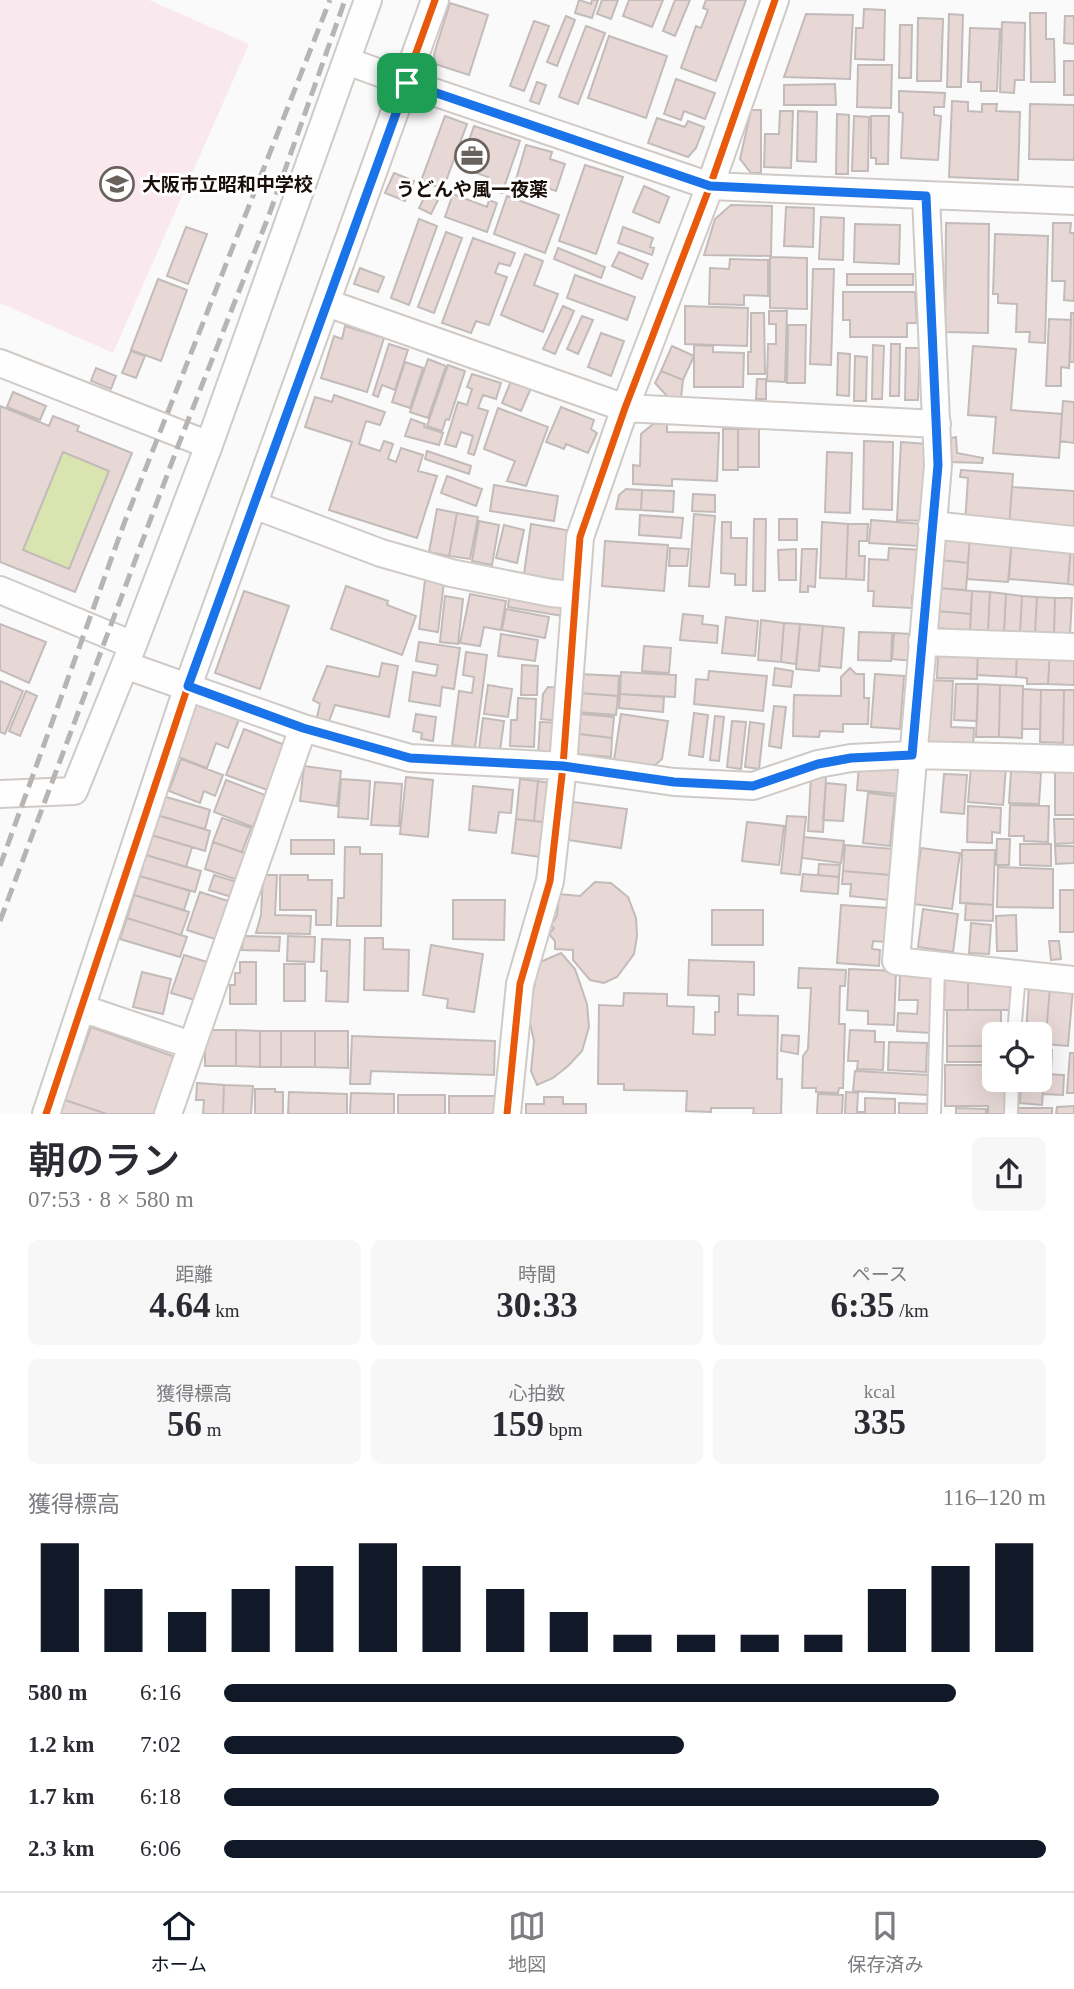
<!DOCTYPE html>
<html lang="ja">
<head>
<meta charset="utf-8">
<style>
	body { margin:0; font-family:"Times New Roman","Noto Sans JP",serif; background:#f7f7f7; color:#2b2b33; height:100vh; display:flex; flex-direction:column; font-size:26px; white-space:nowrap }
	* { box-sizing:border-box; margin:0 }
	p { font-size:23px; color:#7c7c81 }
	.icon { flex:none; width:38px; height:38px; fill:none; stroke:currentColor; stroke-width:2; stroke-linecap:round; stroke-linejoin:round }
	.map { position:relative; height:1114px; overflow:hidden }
	.side { display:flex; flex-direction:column; background:#fff; flex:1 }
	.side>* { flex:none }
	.buttons { position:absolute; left:982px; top:1022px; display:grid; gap:14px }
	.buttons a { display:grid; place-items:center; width:70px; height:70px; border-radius:10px; background:#fff; box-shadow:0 7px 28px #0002; font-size:35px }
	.pin { position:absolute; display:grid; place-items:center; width:60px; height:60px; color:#fff; margin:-30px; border-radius:14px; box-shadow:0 4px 10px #0006 }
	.round { display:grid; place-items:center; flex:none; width:74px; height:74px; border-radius:10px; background:#f7f7f7 }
	.headline { display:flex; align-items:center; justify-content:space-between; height:119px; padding:0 28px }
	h1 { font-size:38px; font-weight:600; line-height:52px }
	.metrics { display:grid; grid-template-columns:repeat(3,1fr); gap:10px; height:119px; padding:7px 28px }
	.metrics div { display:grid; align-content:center; border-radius:10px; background:#f7f7f7; text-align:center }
	.metrics b { font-size:35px; font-weight:600 }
	.metrics small { font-size:19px; font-weight:400 }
	.metrics p { font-size:19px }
	.chart { height:196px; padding:14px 28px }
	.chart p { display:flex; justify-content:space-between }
	.chart svg { width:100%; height:126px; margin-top:7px; stroke:#111827; stroke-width:6 }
	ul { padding:0 28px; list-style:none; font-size:23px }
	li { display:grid; grid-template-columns:112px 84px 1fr; align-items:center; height:52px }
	li i { height:18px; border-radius:9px; background:#111827 }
	.tabs { display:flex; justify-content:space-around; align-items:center; height:98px; border-top:2px solid #e1e1e2; background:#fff; font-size:19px; color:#7c7c81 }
	.tabs a { display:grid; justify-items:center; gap:4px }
	.tabs .on { color:#111827 }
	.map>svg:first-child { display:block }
</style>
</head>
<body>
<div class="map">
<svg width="1074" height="1114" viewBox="0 0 1074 1114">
	<rect width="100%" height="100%" fill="#fafafa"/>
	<path fill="#f9e8ee" d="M0,0H149L249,44L113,353L0,303Z"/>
	<path fill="#dae4b1" d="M63,452L109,471L69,569L23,550Z"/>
	<path fill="#e7d8d6" stroke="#c2bbba" stroke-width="2" fill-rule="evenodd" d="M579,0L591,4L592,0H598L592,18L575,13Z
		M602,0H618L611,19L597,14Z
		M629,0H663L652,27L623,16Z
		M675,0H690L675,36L663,31Z
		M706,0H746L716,81L681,68L696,26L701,28L708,10L703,8Z
		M450,3L488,15L469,75L435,64L434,54Z
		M864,9L885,10L884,60L855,59L856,28H863Z
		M1030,13H1046V39H1054L1055,82H1031Z
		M806,14L853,15L850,79L784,77Z
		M949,14L963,15L961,87H947Z
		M566,16L575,20L557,66L547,62Z
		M1065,16H1074V44L1064,43Z
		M918,18L943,19L941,81H917Z
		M534,21L549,26L524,91L510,86Z
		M1002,22L1025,23L1024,80H1015L1014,93L1000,92Z
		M900,25H912L911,78H899Z
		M586,26L605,33L578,104L559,97Z
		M970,28L1000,29L997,91H981V82H968Z
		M609,36L667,56L646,118L588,98Z
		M1064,61H1074V95H1064Z
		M858,65H892L891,108L857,107Z
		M676,79L715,93L705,119L684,111L681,120L664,114Z
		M537,82L546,85L539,104L530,101Z
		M835,84L836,105H784V85Z
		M899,91L945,93L944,107H934V115L941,116L938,160L901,158L903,113L899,112Z
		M952,101L968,102V111L982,112V104H997L996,111L1020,112L1018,180L949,177Z
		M1030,104L1074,105V160L1029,159Z
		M751,110H761V173H751L740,159Z
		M780,111H793L791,168L764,167L765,134H779Z
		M798,111L817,112L816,162L797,161Z
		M837,114L849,115L848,174H836Z
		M445,116L467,124L443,189L421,181Z
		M854,116L869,117L868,171H852Z
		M871,116H889L888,164H876V158H871Z
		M657,118L685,127L688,121L704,127L696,148L688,157L648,143Z
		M474,126L520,141L502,193L485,187L488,177L460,167Z
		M526,145L552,152L550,159L565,164L556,191L535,184L534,189L515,183Z
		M585,165L623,177L596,254L559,241Z
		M394,173L414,181L405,201L385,193Z
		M644,186L669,197L659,223L633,212Z
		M426,194L438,200L431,214L419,208Z
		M453,194L487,207L489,200L497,203L487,232L445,217Z
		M507,196L559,215L545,253L494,234Z
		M731,205L772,206L771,256L704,255L715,219Z
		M786,207L814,208L813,247L784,246Z
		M821,217L844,218L843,260L819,259Z
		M419,219L437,226L409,305L391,298Z
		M946,223L989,224L988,333L945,332Z
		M1053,223H1071L1070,233H1074V301L1064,300L1065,281H1052Z
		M855,224L900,225L899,264L854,262Z
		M186,227L207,234L188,284L167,276Z
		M623,227L653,238L650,247L654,248L652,255L618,243Z
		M446,232L462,238L434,313L418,307Z
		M995,234L1048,236L1045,343L1029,342L1030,332H1016L1017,304L998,303V294H993Z
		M473,238L515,253L510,266L499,263L495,273L507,277L489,325L476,321L471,333L442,323Z
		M558,248L605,267L601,278L554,259Z
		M619,252L648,264L642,279L612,266Z
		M525,254L543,261L534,285L558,294L543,332L501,315Z
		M770,257L807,258V309L770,308Z
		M730,259L768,260V296L744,295V305L709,304L710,268L729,269Z
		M360,268L384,277L378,292L354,284Z
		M813,269H834L831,365L810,364Z
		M847,274H913V285H847Z
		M575,275L635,297L627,320L567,298Z
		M158,279L187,290L161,361L131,350Z
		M843,292H915L917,323H907V337H850V320H843Z
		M563,306L574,311L555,354L543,349Z
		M685,306L748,308L747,346L685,344Z
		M769,311H787L785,382L767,381L768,344H776V324H769Z
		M751,313H764L765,374H748V352H751Z
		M1071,313H1074V362H1070Z
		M582,316L593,320L578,354L567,349Z
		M1049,319L1071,320L1069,368L1061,367V386H1046Z
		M788,325H806L805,383H787Z
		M345,326L384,338L367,392L321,378L334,336L342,339Z
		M601,333L624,341L611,376L588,367Z
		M389,344L408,350L395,390L382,385L378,397L373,395Z
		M891,344H900L899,396H890Z
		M694,345L713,346V352L744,353L743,387H694Z
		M873,345L884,346L882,399H872Z
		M672,346L694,356L683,380L661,371Z
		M973,346L1016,349L1011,410L1062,414L1059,458L993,453L996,417L968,415Z
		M906,348H920L918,400H905Z
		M131,351L145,356L136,378L122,373Z
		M838,353L850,354L849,396L837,395Z
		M855,356L867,357L866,401H854Z
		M428,359L446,366L428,418L410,412Z
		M405,362L423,368L410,408L392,402Z
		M448,365L465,371L449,420L446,419L442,431L427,426Z
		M96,368L116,376L111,389L91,381Z
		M661,371L683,380L681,398L668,397L655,383Z
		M472,374L501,383L496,399L483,395L478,408L488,411L474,455L468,453L473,436L461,432L456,447L445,444L458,402L467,405L472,389L467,387Z
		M757,379H766V399H756Z
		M511,381L531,388L521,411L502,403Z
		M13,392L46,406L40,420L7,407Z
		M334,395L385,412L380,425L366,421L359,444L380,451L384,441L393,444L388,459L396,462L401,448L423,455L418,471L437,476L417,538L329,510L352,442L305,427L315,397L332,402Z
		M1063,401L1074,402V443L1060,441Z
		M0,406L49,426L53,416L79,426L77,431L132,453L75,592L0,562ZM63,452L109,471L69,569L23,550Z
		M561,407L594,420L591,429L597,433L588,453L566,444L564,449L546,442Z
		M498,408L548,427L526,486L507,481L515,461L484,449Z
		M411,419L425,424L424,427L443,433L439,445L405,436Z
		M653,424H667V432L719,433L717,481L672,479V486L633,484V465L640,466L641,434Z
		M723,429H738V470H723Z
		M738,429H759V467H738Z
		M956,437L957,453L983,458L982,463L950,462L947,439Z
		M864,441L893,442L892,510L863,509Z
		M901,442L926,444L929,521L897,520Z
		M427,451L471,466L469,474L425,459Z
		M827,452L852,453L850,513L825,512Z
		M961,470L1013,474L1009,528L965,524L968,478L960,477Z
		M447,476L482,489L476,506L441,493Z
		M494,485L558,496L554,521L490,511Z
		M1012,487L1074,491V533L1009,528Z
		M626,489L642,490L641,510L616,509L619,495Z
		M642,490L674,491L673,512L641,510Z
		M693,494L715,495V512L692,511Z
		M437,509L457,513L449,556L429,552Z
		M457,513L478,517L470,559L449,556Z
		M694,514L715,516L709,587L689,586Z
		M640,515L683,518L681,538L639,535Z
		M754,519H766L765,591H753Z
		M779,519H797V540H779Z
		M871,520L921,524L919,546L869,543Z
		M479,521L499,525L492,565L472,561Z
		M722,522H731V538H747L746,585H735V574L721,573Z
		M822,522L848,524L846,579L820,578Z
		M531,524L572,531L565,581L524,574Z
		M848,524H868L867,541H859V556H865L864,580L846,579Z
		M504,525L524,530L517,563L496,558Z
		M942,532L970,534L968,563L940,560Z
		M970,534L1012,538L1008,582L967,579Z
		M1012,538L1071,543L1068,584L1009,579Z
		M605,541L668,545L664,591L602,586Z
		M1071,543L1074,544V585L1068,584Z
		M670,548L689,549L687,566H669Z
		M889,548L923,550L921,597L912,596V608L873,606L874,591H868L869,559L888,560Z
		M796,549V580H779L778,550Z
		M802,549H817L815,587L808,586V592H800Z
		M940,560L968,563L966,590L938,588Z
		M425,580L444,582L438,632L419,629Z
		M346,586L388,601L387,605L416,616L402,655L331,629Z
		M938,588L972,591L971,614L937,611Z
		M244,591L289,606L260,689L215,673Z
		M510,591L565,599L563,616L508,607Z
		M972,591L990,592L988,631L970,630Z
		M990,592L1006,594L1004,632L988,631Z
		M470,594L506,601L501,630L484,627L480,646L460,643Z
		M1006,594L1022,596L1020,633L1004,632Z
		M445,596L463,599L458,644L440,642Z
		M1022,596L1037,597L1035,633H1020Z
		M1037,597L1055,598L1054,634L1035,633Z
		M1055,598H1072L1070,635L1054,634Z
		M506,609L549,617L545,638L502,630Z
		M937,611L971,614L970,630L936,628Z
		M683,614L703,616L702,624L718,626L717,643L680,640Z
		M726,617L758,621L755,656L722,653Z
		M761,620L784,623L781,662L758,660Z
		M784,623L800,624L796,664L781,662Z
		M0,624L46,642L29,683L0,670Z
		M800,624L823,626L819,671L796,669Z
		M823,626L844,628L841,668L819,666Z
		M859,632L892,633L891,661L858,660Z
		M894,633L911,634L913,661L892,659Z
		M501,634L538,640L535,661L498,656Z
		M419,642L460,648L454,689L442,687L440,706L409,701L413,672L436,676L438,665L416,661Z
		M644,646L671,648L669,673L642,671Z
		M1017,649L1050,650L1048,684H1027V678L1016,677Z
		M938,650L978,651L977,679L937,678Z
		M1050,650L1074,651V685L1048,684Z
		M978,651L1017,653L1016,677L977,675Z
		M466,652L487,655L475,748L452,745L459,691L472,693L474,677L463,675Z
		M382,663L398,666L389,717L335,705L328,724L316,721L320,704L313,700L327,666L379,677Z
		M522,665L538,666L537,695H521Z
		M775,668L793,671L791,687L773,685Z
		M850,668L856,674H864V698H869L868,724H843V732L820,731L819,737L793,736L794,695L841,696V677Z
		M709,671L767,676L763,711L694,704L696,679L708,680Z
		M621,672L676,675L675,697L620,694Z
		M580,674L619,676L618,696L579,693Z
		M875,674L904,676L900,729L871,727Z
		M928,680L953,681L951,727L974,728L973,749L924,746Z
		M0,681L23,691L5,734L0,732Z
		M956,684H978L977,721L954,720Z
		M978,684L1000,685L999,737H976Z
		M488,685L512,689L508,717L484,714Z
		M1000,685L1023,686L1022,738L999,737Z
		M548,687L562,688L559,721L541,719L543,694Z
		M1023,689L1041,690L1040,729H1022Z
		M1041,690H1064L1063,743L1040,742Z
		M1064,690H1074V748H1063Z
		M26,691L37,696L20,736L9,731Z
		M579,693L618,696L616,715L577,712Z
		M620,694L664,697L663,712L619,708Z
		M518,698L536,699L534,747L510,746L511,720H517Z
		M193,702L239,719L228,748L216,743L207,768L173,755Z
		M774,706L786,707L781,748L769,746Z
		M694,713L708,715L703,757L689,755Z
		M416,714L436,717L433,741L421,739L422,733L413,731Z
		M581,714L614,717L612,738L579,734Z
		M621,714L668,721L662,759L654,766L614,760Z
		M715,716L724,717L719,761L710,760Z
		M483,718L504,721L500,751L479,749Z
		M732,721L746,722L741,769L727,767Z
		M540,722L560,723L552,756L538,755Z
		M750,722L764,724L759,769L745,767Z
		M244,729L290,747L273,792L226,775Z
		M579,734L612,738L611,757L577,754Z
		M181,759L223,775L215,796L204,791L200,803L169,791Z
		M304,766L341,771L337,806L300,801Z
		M859,766L901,769L899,794L857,790Z
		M971,766L1006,767L1003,805L968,802Z
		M1055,770H1074V815H1055Z
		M1011,771L1041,773L1039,804L1009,803Z
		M944,774L967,775L964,814L941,812Z
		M811,776L826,777L823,832L808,831Z
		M406,777L433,780L428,837L400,834Z
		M341,779L370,781L368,819L338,817Z
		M520,779L538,781L534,821L516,819Z
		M226,780L265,795L253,827L214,812Z
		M538,781L550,783L552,823L534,821Z
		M375,782L402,784L399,826L371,825Z
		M826,783L846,785L843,821L823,820Z
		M473,786L513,790L511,813L499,812L496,833L469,830Z
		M868,793L895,796L890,846L863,843Z
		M163,796L210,810L205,829L157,815Z
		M573,802L627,809L621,848L568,840Z
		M1010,805L1049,806L1048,842L1024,841V836H1009Z
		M968,806L1001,808L1000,833L992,832V843L967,842Z
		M157,815L210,831L205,851L151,835Z
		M787,816L806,817L800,875L781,873Z
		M222,818L251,828L242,852L213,842Z
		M516,819L552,823L548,858L512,853Z
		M1054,819H1074V843L1055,844Z
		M747,822L784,826L779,865L742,861Z
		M151,835L192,847L186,867L146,855Z
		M804,837L844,841L841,863L802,858Z
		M997,839H1010L1009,865H996Z
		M291,840H334V854H291Z
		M213,842L247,854L238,880L205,869Z
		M1020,844H1051V866L1020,865Z
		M845,845L893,849L890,875L843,871Z
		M1055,846H1074V863L1056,864Z
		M345,847H360V854H382L381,926H337L338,898H344Z
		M921,848L960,853L952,909L913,904Z
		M962,850H995L993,905L960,903Z
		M146,855L201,871L195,892L140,876Z
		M819,864L840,865L839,877L818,875Z
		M998,867L1053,869V908L997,907Z
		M843,871L890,875L888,900L850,896L851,884H842Z
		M803,874L839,877L838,894L801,891Z
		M214,875L243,884L238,899L209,890Z
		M263,875H277L275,915L311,916L310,934L256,933L261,915Z
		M280,875H308V880H332L331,925H316V910H280Z
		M140,876L190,891L184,910L134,895Z
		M595,882L611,883L628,897L636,918L637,936L634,954L617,977L604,983L590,980L573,960V950L555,949V941L549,934L554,928L551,925L557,916L559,894L580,896Z
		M1060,890H1074V932H1060Z
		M200,892L231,902L218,940L187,930Z
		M134,895L189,912L181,935L127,918Z
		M453,900H505L504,940L453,939Z
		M966,903L993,905V921L965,920Z
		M841,905L888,908L885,942L873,941L872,949L880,950L879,966L837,963Z
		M923,909L958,914L953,952L918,947Z
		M712,910H763V945H712Z
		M1016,915L1017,951H997L996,916Z
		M127,918L187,937L180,957L120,939Z
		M971,923L991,925L989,954L969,953Z
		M243,936L280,937L279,951L242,950Z
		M288,936L315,937L314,962L287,961Z
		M365,938H383V949L409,950L408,991L364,990Z
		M322,939L350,940L348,1002L326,1001L327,971H321Z
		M1049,941H1059L1061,959L1051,960Z
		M431,945L483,954L474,1012L447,1008L448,999L423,995Z
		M561,953L575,969L587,1004L589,1027L582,1051L568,1066L553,1078L537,1085L531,1071L534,1041L529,1019L530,996L534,988L538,963Z
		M184,955L207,962L195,1000L171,993Z
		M689,960L754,962V995L738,994V1015L778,1016L777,1079H782L781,1114H753L754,1108H711V1112L686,1111L687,1091L624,1090V1084H598L599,1005L623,1006L624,993L667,994V1006L694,1007L693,1034L715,1035V1012H719V996L688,995Z
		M240,962H256V1004H230V985H235V973H240Z
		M284,964H305V1001H284Z
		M799,968L846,970L845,986H840L839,1024H845L843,1088H839L838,1093L816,1092V1088H802L803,1056L808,1049L811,988H798Z
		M849,969L896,971L894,1025L868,1024V1011L847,1010Z
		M142,972L171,979L163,1014L133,1007Z
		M900,973L933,975L931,1033L897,1031L898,1013L917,1014L918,1000H899Z
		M945,974L968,975V1010H944Z
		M968,981L1011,982L1010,1010H968Z
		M1029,985L1050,988L1045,1044L1040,1043V1034H1026Z
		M1050,988L1073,989L1068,1046L1045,1044Z
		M947,1010H1001V1034H994V1046H947Z
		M91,1027L178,1058L159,1114H107L65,1100Z
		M210,1030H236V1066H205V1047Z
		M236,1030L260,1031V1067L236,1066Z
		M850,1030L875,1031V1042H884L883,1070L857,1069L858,1061H848Z
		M260,1031H281V1067H260Z
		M281,1031H315V1067H281Z
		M315,1031H348V1068L315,1067Z
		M782,1035L799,1036L798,1054L781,1051Z
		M352,1036L495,1041L494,1075L371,1071L370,1084H350Z
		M889,1042L927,1043L926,1072L888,1070Z
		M947,1046H994V1062H947Z
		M1040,1049L1052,1050L1051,1075L1040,1074Z
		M1070,1053H1074V1093H1067Z
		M945,1065H994V1080H1007V1114H988V1106H945Z
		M855,1071L929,1075L928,1095L853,1091Z
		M1040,1074H1044L1042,1105L1020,1103L1021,1080H1040Z
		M1044,1074L1064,1075L1063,1095L1043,1094Z
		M197,1083L224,1085L223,1114H203L204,1100H196Z
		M224,1085L253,1086L251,1114H223Z
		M255,1089H275V1092H283V1114H255Z
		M289,1092L347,1094V1114H288Z
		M846,1092L858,1093L857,1112H865V1098L895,1099V1114H845Z
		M351,1093L394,1094V1114H350Z
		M818,1094L843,1095L842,1114H817Z
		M398,1095H445V1114H398Z
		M449,1096H496V1114H449Z
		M544,1097H563V1104H586V1114H526V1104H544Z
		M65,1100L107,1114H60Z
		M899,1103L928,1104L927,1114H899Z
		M1074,1106V1114H1056L1057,1107Z
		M956,1108L986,1109V1114H956Z
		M1014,1108H1052V1114H1014Z"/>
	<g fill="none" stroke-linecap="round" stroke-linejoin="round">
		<g stroke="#d0cac6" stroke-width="16">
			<path id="service" d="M1014,1034L1019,974
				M934,1114L938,966
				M1011,1114L1012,1080"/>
		</g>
		<g stroke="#d0cac6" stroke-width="30">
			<path id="minor" d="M347,61L407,83L710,186L1074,201
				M926,196L938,465L896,961L1074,980
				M327,303L625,408L937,424
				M0,363L209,445
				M254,505L381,553L451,573L551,593L575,595
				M932,525L1074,540
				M0,590L133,645
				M922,642L1074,647
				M125,665L303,728L410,758L563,766L674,782L753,786L818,764L851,758L912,755L1074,759
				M0,794L74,791L133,645L209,445L368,0
				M81,1008L191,1045
				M46,1114L188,686L435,0
				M168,1114L303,728
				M507,1114L520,984L550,881L563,766L580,537L625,408L710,186L775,0"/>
		</g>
		<use href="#service" stroke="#fefefe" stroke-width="12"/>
		<use href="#minor" stroke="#fefefe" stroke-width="26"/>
		<path stroke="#b6b5b4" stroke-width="5" stroke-dasharray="14 7" stroke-linecap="butt" d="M0,866L125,521L330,0
			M0,921L178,446L269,215L345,0"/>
		<g stroke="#fff" stroke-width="11">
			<path id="cycleway" d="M46,1114L188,686L435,0
				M507,1114L520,984L550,881L563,766L580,537L625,408L710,186L775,0"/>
		</g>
		<use href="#cycleway" stroke="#e8590c" stroke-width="7"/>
	</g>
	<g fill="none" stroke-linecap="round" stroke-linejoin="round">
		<g stroke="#fff" stroke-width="14">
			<path id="route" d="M407,83L710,186L926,196L938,465L912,755L851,758L818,764L753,786L674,782L563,766L410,758L303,728L188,686Z"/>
		</g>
		<use href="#route" stroke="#1a73e8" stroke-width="9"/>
	</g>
	<defs>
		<g id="office-ring" transform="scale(1.75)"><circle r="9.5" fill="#fff" stroke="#68615c" stroke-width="1.5"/><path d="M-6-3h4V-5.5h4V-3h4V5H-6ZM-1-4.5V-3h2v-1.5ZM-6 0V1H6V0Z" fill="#68615c"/></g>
		<g id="school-ring" transform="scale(1.75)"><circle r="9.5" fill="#fff" stroke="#68615c" stroke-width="1.5"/><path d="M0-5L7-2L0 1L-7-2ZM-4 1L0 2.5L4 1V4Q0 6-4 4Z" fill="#68615c"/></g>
	</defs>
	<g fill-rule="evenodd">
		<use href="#office-ring" x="472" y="156"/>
		<use href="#school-ring" x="117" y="184"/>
	</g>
	<g text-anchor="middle" stroke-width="6" stroke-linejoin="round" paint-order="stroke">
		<g font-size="19" font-weight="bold" fill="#190e07" stroke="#fff" text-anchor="start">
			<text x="142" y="191">大阪市立昭和中学校</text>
			<text x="472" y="196" text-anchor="middle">うどんや風一夜薬</text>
		</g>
	</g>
</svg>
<div class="buttons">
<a><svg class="icon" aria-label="locate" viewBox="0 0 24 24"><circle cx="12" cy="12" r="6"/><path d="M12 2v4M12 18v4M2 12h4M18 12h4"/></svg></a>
</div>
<div class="pin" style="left:407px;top:83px;background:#1e9e55"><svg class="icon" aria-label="arrive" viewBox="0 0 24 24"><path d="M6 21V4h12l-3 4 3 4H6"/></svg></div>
</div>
<section class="side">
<div class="headline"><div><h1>朝のラン</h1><p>07:53 · 8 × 580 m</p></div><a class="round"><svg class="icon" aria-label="share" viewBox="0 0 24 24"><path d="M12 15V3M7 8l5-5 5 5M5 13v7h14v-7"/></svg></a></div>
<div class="metrics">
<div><p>距離</p><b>4.64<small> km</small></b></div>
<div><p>時間</p><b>30:33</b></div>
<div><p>ペース</p><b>6:35<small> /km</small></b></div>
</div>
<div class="metrics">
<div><p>獲得標高</p><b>56<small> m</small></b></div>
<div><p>心拍数</p><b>159<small> bpm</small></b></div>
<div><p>kcal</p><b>335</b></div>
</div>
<div class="chart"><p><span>獲得標高</span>116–120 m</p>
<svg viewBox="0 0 160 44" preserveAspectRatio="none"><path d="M5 44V6M15 44V22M25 44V30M35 44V22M45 44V14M55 44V6M65 44V14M75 44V22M85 44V30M95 44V38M105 44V38M115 44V38M125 44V38M135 44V22M145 44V14M155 44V6"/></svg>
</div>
<ul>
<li><b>580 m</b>6:16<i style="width:89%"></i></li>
<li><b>1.2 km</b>7:02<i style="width:56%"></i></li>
<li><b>1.7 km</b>6:18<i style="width:87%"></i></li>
<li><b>2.3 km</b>6:06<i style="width:100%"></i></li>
</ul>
</section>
<nav class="tabs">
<a class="on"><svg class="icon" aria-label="home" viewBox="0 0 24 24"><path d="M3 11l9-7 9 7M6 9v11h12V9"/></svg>ホーム</a>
<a><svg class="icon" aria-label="map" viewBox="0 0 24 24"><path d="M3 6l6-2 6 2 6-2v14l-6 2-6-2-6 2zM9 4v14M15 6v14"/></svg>地図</a>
<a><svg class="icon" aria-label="saved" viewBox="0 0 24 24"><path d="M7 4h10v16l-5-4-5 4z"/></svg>保存済み</a>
</nav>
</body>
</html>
